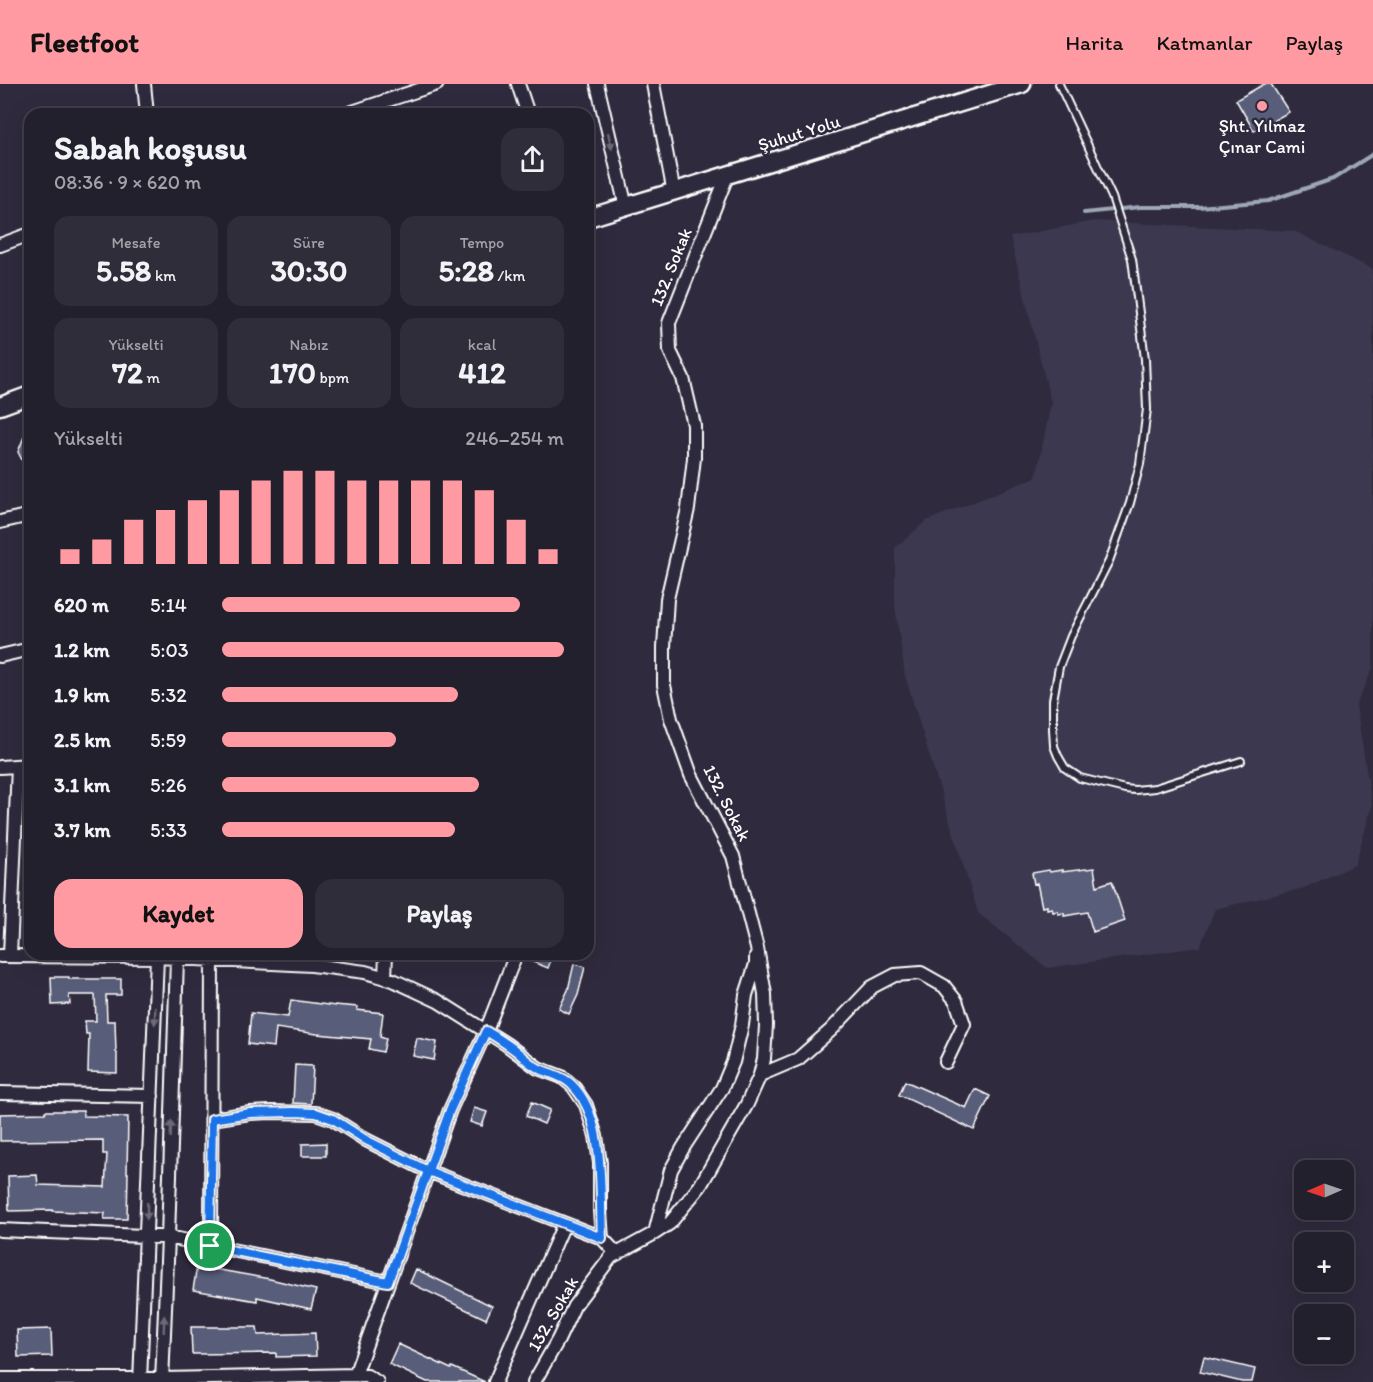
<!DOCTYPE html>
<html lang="tr">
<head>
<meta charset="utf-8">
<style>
	body { margin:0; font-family:Itim,sans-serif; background:#2f2d3a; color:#f1f3f6; height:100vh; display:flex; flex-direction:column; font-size:22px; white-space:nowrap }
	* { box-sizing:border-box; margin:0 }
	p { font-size:20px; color:#a3a3aa }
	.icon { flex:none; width:33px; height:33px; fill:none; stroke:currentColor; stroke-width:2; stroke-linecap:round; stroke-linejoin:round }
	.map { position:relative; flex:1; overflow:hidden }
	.details { position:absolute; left:24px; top:24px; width:570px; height:852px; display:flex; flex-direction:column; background:#23202e; border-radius:18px; box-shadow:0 6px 24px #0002,0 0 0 2px #403e4a }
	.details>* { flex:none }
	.needle { width:39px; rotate:268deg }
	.buttons { position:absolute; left:1294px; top:1076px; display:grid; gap:12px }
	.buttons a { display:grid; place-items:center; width:60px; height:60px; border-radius:12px; background:#23202e; box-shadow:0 6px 24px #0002,0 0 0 2px #403e4a; font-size:30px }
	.pin { position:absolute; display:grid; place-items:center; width:51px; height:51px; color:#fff; margin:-26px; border:3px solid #fff; border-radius:50%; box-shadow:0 2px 6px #0007 }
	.round { display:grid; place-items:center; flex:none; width:63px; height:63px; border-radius:18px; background:#2f2d3a }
	.head { display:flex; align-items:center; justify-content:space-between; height:102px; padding:0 30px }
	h1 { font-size:33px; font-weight:700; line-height:45px }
	.stats { display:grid; grid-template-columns:repeat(3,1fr); gap:9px; height:102px; padding:6px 30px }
	.stats div { display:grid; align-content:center; border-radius:15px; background:#2f2d3a; text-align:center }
	.stats b { font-size:30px; font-weight:700 }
	.stats small { font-size:16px; font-weight:400 }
	.stats p { font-size:16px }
	.chart { height:168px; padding:12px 30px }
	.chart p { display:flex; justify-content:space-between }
	.chart svg { width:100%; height:108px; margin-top:6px; stroke:#ff9aa2; stroke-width:6 }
	.button { display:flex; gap:12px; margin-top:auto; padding:12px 30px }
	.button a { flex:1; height:69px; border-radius:18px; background:#ff9aa2; color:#111; font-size:24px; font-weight:700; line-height:69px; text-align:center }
	.button a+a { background:#2f2d3a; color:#f1f3f6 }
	ul { padding:0 30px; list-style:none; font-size:20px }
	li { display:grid; grid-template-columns:96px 72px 1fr; align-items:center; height:45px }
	li i { height:15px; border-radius:8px; background:#ff9aa2 }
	header { display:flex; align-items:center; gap:36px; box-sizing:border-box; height:84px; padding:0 30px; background:#ff9aa2; color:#111 }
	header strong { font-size:28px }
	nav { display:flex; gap:33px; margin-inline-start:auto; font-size:21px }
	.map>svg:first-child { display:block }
</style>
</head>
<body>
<header>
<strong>Fleetfoot</strong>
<nav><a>Harita</a><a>Katmanlar</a><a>Paylaş</a></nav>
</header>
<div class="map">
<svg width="1373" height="1298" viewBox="0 0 1373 1298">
	<rect width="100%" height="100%" fill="#2f2a3d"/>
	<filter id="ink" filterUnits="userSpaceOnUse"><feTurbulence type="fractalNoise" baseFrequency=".0167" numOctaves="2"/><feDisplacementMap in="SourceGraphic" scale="12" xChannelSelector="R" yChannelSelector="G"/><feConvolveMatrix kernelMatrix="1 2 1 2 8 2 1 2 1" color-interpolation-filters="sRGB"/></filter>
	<g filter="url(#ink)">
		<path fill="#3b394f" d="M1094,137L1294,147L1373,185V584L1356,621L1372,722L1355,781L1304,804L1215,825L1200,863L1047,884L978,829L905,592L895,522V464L926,437L1036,393L1051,319L1010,153Z"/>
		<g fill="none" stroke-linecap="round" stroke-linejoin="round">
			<path stroke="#9da7b5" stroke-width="4" d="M1084,129L1140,123H1199L1268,117L1333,95L1373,70"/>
		</g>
		<path fill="#585d79" stroke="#fff" stroke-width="1.5" d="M1264,0H1271L1289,28L1254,47L1236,16Z
			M29,340H30V392L18,368Z
			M1094,784L1097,802L1112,797L1125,837L1093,848L1087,828L1064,832V829L1058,830V827L1053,828L1052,824L1047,825V822L1042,823L1037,799L1034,800L1032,789L1049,786L1050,788L1062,786V788Z
			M524,870H543L552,873L548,884L523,874Z
			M574,880L585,883L578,911L569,930L559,925L568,906Z
			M51,893H69V895H121V911H106L107,937H115L116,968H117V989L88,988L89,950H86L85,937H96L95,911H69L70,920L52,921Z
			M291,916L335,922V921L358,923L357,926L383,929L380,953L386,955L383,968L369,965L371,955L317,950L276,944L274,963L248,960L251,929L288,933Z
			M417,954L437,958L434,976L413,972Z
			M295,981L313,982L311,1020L293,1019Z
			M905,997L966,1024L975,1005L990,1012L974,1046L899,1011Z
			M532,1018L550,1026L544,1040L526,1032Z
			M474,1024L487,1028L482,1042L470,1038Z
			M45,1027H83V1032L128,1033L127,1089H128L127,1135H104L105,1129L52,1127V1126L9,1127L8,1092L37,1091L38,1101L105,1103L107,1070H103V1056L0,1057V1030L45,1029Z
			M326,1059V1072H302V1060Z
			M197,1182L270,1195L316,1206L311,1225L257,1213V1217L193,1206Z
			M416,1185L492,1222L486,1235L410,1199Z
			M191,1243H257L258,1251L315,1249L316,1272L276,1273V1269L192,1270Z
			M51,1245L52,1272L18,1273L17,1246Z
			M398,1260L451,1285L452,1283L485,1298H427L389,1280Z
			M1204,1273L1255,1285L1252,1298H1242L1200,1288Z"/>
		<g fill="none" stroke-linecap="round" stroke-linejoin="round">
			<g stroke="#fff" stroke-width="10">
				<path id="service" d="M1059,0L1112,113L1132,175L1145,275L1147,325L1140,380L1130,419L1109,477L1071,552L1059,583L1053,616V645L1054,662L1058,672L1065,684L1080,694L1125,705L1135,706L1155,704L1241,677"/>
			</g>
			<g stroke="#fff" stroke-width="16">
				<path id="minor" d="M144,0L147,30
					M518,0L528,30
					M597,0L626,123
					M653,0L674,109
					M346,30L437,0
					M0,161L30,150
					M0,438L30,431
					M0,572L30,565
					M0,683L30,681
					M10,871L18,682
					M0,872L157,873L312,881L365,888L393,896L438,917L506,960L538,984L562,993L573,1002L586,1021L596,1052L600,1079V1127L602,1154L617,1170
					M385,894L386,870
					M760,991L798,975L831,946L872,903L895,891L921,889L944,902L956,917L964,940L946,978
					M0,1009L152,1012
					M212,1035L250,1029L271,1028L316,1029L333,1035L366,1056L428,1087L602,1154
					M0,1146L168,1153L388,1198
					M655,1149L671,1086L683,1064L722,1004L733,978L742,941L746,911L756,880V872
					M211,1162L212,871
					M355,1291L450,1026L486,947L516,870
					M0,1295H162L355,1291L367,1292L377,1298
					M140,1298L157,873
					M162,1298L168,1153L177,875
					M495,1298L564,1140
					M534,1298L558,1256L574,1222L611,1173L655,1149L670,1139L700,1102L747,1020L760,991L764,975L766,941L765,910L757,864L733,772L691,691L671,635L664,601V563L667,515L688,425L694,374V341L683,294L670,267L669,239L727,92"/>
			</g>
			<g stroke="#fff" stroke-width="21">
				<path id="secondary" d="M588,134L1022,0
					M0,322L30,311"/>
			</g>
			<use href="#service" stroke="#2f2a3d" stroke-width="6"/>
			<use href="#minor" stroke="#2f2a3d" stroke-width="12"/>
			<use href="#secondary" stroke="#2f2a3d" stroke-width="16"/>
		</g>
		<defs><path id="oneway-solid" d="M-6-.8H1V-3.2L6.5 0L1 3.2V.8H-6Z" transform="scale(1.5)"/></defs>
		<g fill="#6d6a77">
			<use href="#oneway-solid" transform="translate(610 57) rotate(77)"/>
			<use href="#oneway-solid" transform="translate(155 932) rotate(92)"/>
			<use href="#oneway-solid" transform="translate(171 1045) rotate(-88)"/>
			<use href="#oneway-solid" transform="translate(147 1127) rotate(92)"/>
			<use href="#oneway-solid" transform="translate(164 1240) rotate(-88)"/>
		</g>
	</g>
	<g fill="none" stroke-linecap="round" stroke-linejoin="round" filter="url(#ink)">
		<g stroke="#fff" stroke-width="12">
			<path id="route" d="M210,1162L388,1198L428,1087L602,1154C599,1108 607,1034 571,1000C561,991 550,990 538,984C530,980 523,973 516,967C507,960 496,953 486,947L450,1026L428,1087L366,1056L333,1035L316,1029L294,1028L250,1029L212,1035L210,1162"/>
		</g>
		<use href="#route" stroke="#1a73e8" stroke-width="8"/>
	</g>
	<circle fill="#ff9aa2" stroke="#2f2a3d" stroke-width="2" cx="1262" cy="22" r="6"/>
	<g text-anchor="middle" stroke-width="5" stroke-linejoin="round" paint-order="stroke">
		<g font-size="18" fill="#fff" stroke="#2f2a3d">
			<text x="1262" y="48">Şht. Yılmaz<tspan x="1262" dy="21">Çınar Cami</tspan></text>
		</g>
		<g font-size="18" fill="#fff" stroke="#2f2a3d">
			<text transform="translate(799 49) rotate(-17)" y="6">Şuhut Yolu</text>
			<text transform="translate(671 183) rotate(-68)" y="6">132. Sokak</text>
			<text transform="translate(727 719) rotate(63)" y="6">132. Sokak</text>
			<text transform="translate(553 1230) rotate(-60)" y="6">132. Sokak</text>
		</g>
	</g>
</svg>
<div class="buttons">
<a><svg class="needle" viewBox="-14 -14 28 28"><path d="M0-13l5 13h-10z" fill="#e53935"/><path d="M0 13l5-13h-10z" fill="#a3a3aa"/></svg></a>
<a>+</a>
<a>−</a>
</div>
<div class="pin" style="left:210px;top:1162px;background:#1e9e55"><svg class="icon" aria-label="arrive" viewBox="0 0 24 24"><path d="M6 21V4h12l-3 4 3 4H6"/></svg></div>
<section class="details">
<div class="head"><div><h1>Sabah koşusu</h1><p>08:36 · 9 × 620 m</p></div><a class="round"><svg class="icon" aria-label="share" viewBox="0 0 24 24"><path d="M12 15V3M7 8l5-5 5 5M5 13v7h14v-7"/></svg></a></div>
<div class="stats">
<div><p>Mesafe</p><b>5.58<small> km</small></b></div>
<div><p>Süre</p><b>30:30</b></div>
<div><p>Tempo</p><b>5:28<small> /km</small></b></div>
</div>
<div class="stats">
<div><p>Yükselti</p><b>72<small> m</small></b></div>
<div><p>Nabız</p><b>170<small> bpm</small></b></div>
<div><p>kcal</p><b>412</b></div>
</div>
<div class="chart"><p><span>Yükselti</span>246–254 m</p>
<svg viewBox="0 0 160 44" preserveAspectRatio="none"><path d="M5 44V38M15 44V34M25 44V26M35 44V22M45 44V18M55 44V14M65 44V10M75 44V6M85 44V6M95 44V10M105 44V10M115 44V10M125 44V10M135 44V14M145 44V26M155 44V38"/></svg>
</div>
<ul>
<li><b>620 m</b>5:14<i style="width:87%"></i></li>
<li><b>1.2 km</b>5:03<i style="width:100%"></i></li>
<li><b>1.9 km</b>5:32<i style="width:69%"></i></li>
<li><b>2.5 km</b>5:59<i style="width:51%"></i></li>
<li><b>3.1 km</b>5:26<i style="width:75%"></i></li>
<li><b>3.7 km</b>5:33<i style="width:68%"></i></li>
</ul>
<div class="button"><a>Kaydet</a><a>Paylaş</a></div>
</section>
</div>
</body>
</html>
